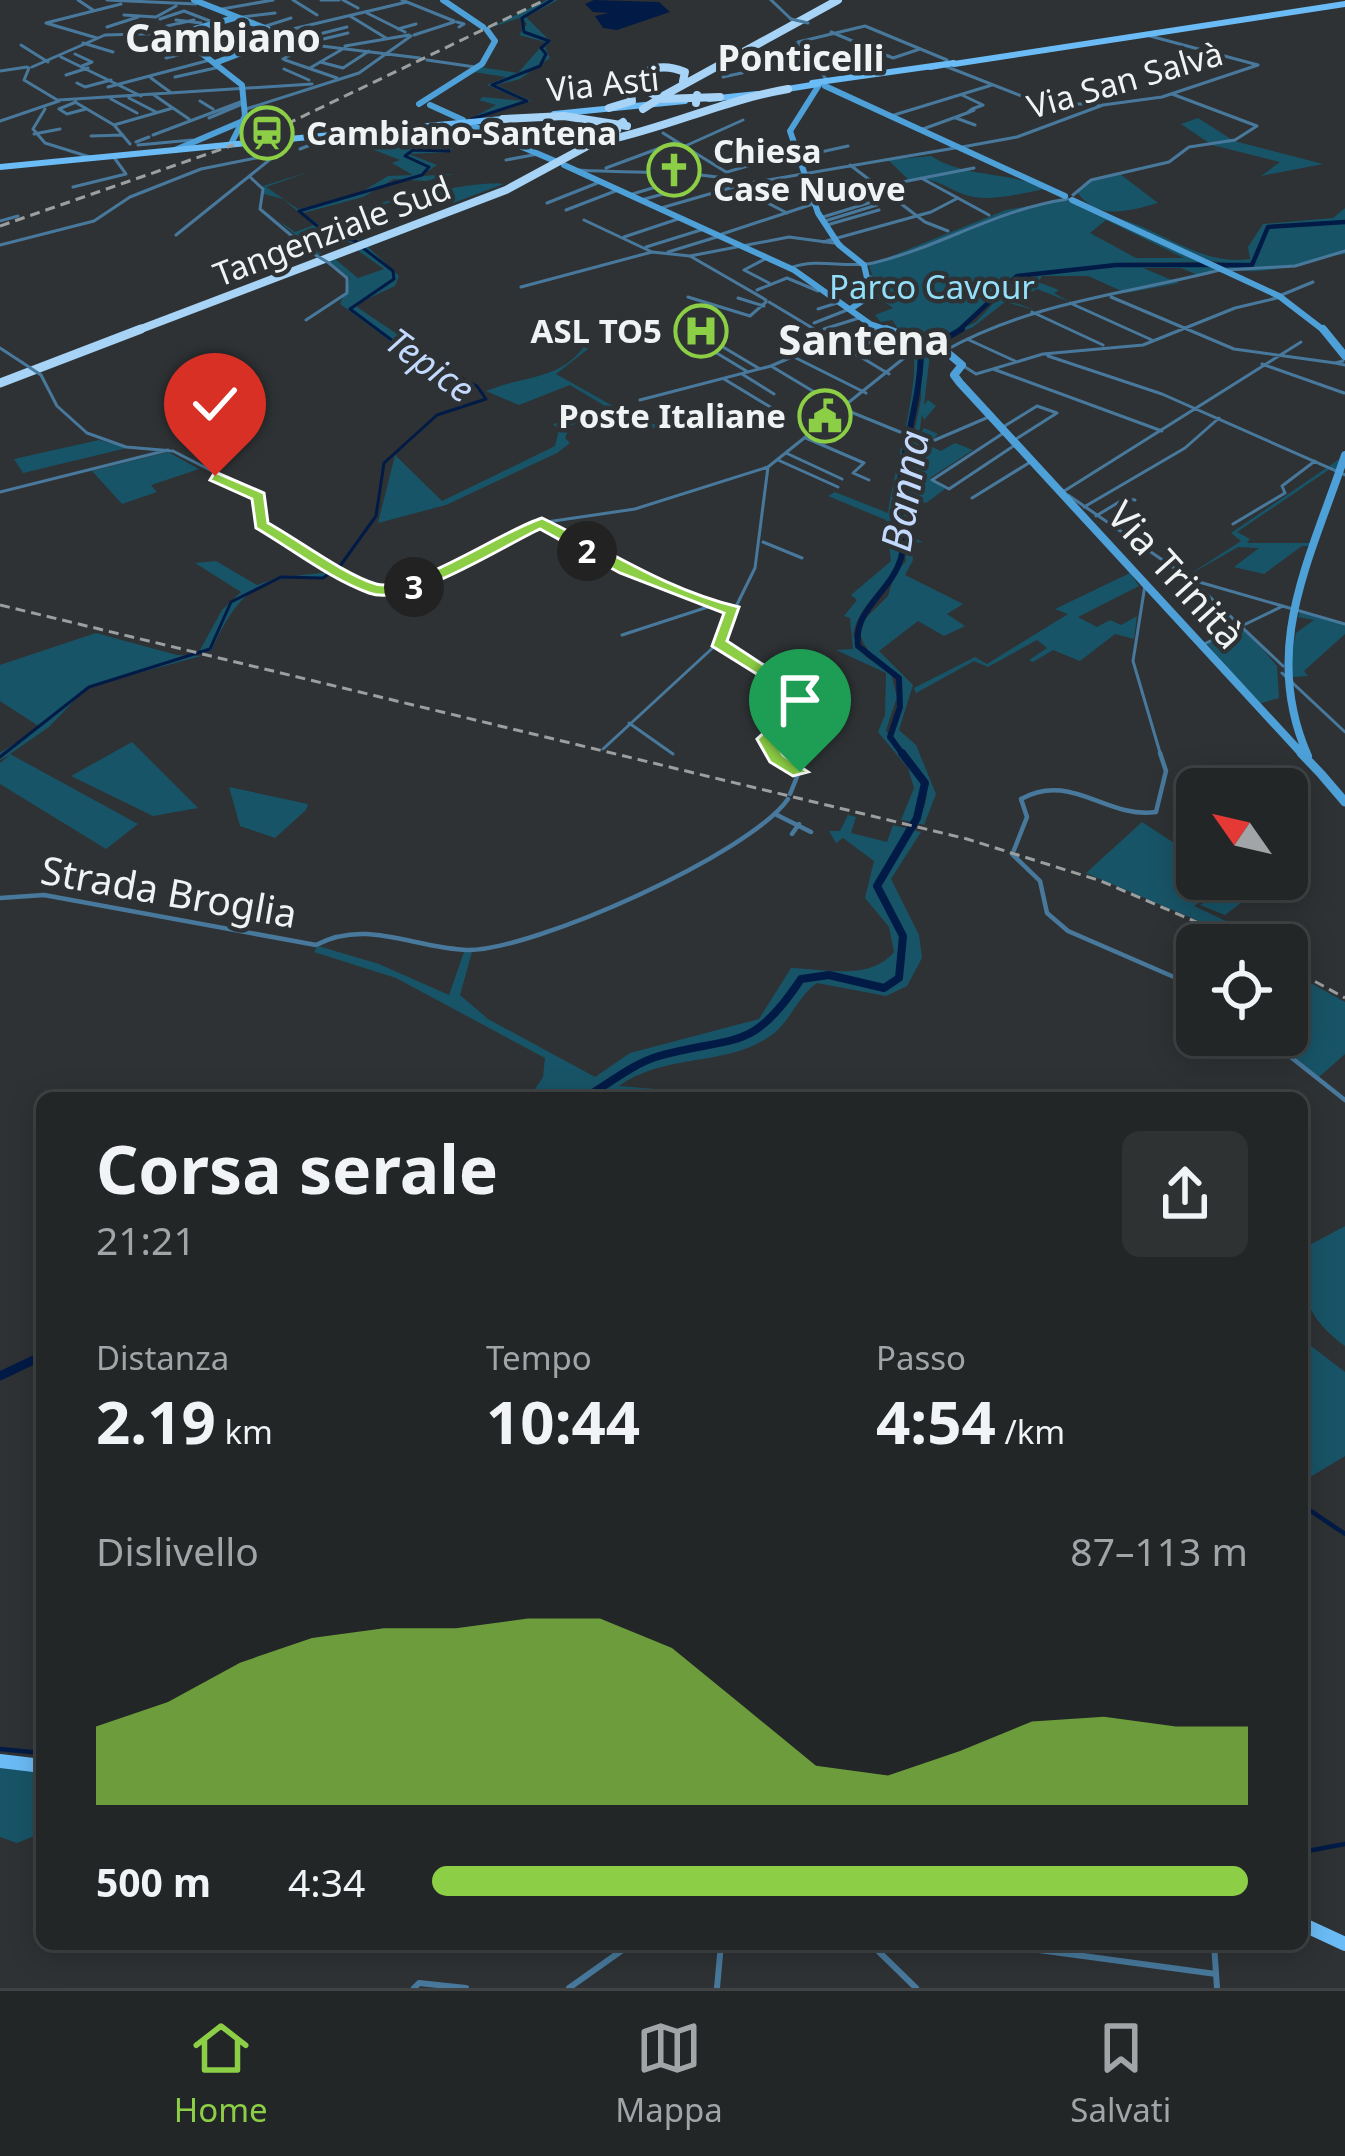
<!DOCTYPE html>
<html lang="it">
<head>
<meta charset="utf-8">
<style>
	body { margin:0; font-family:"Noto Sans",sans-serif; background:#2e3233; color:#f1f3f6; height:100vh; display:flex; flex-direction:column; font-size:45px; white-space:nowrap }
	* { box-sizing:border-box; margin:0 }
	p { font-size:39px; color:#a2a5a7 }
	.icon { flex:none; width:66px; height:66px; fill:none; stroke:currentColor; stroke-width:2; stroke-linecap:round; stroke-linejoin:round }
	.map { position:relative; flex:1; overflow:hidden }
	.side { position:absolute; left:36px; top:1092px; width:1272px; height:858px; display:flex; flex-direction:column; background:#222627; border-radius:18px; box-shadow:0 6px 30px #0003,0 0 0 3px #3f4344 }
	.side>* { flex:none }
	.needle { width:78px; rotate:304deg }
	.controls { position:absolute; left:1176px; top:768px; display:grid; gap:24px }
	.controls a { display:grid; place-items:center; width:132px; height:132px; border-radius:18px; background:#222627; box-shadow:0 6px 30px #0003,0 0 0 3px #3f4344; font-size:60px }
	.pin { position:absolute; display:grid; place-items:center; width:102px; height:102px; color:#fff; margin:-123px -51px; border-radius:50% 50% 50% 0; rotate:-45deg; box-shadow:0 0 12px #0007 }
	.pin .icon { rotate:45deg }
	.km { position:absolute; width:60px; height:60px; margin:-30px; border-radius:50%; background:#222; color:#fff; font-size:33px; line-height:60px; text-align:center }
	.round { display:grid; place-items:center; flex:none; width:126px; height:126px; border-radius:18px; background:#2e3233 }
	.headline { display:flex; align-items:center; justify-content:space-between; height:204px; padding:0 60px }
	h1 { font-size:66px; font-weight:700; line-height:90px }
	.figures { display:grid; grid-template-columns:repeat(3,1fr); gap:18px; height:204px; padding:12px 60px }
	.figures div { display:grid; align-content:center }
	.figures b { font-size:60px; font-weight:700 }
	.figures small { font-size:33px; font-weight:400 }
	.figures p { font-size:33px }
	.chart { height:336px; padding:24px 60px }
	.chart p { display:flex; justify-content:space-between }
	.chart svg { width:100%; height:216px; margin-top:12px; fill:#8cce45; opacity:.7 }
	ul { padding:0 60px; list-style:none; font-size:39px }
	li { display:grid; grid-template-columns:192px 144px 1fr; align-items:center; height:90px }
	li i { height:30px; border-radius:15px; background:#8cce45 }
	.tabs { display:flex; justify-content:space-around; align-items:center; height:168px; border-top:3px solid #3f4344; background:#222627; font-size:33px; color:#a2a5a7 }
	.tabs a { display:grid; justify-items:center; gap:6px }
	.tabs .active { color:#8cce45 }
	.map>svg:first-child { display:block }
</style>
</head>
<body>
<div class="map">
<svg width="1345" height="1988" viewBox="0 0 1345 1988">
	<rect width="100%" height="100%" fill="#2e3234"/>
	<path fill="#185467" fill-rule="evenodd" d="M546,0H558L526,17L551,42L545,47L550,58L520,79L497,85L531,101L476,119L482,130L458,136L450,152L409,154L437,165L421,176L453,174L426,181L394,179L363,197L303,213L326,230C356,206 468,180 504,184L453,203C422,183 357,207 331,229L360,239L351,243L325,233L306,238L322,253L318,255L278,220L295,232L314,225L283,199L264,194L263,186L312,171L266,187L298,209L355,196L388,176L413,175L392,163L400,160L364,146L368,143L363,140L412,132L438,141L455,136L458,126L496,105L479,100L483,97L523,101L487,85L506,77L473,72L480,67L518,73L545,42L519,35L527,24L522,17L487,29Z
		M1198,118L1234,141L1323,164L1261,176L1280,162L1212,145L1181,124Z
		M931,156C967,179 1007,170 1046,189C1020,193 991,203 966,195C943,187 936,176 909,180L888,160Z
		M1120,174L1158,203C1129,211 1097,221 1077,192L1093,180Z
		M518,189L368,247L399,276L395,286L354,305L434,359L402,350L340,304L350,278L329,261L335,259L358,278L384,269L357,250Z
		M1059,201H1075L1205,262L1117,263L1017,275L998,286L970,323L931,342L901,333L892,320L881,322L875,315L893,308L879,298L869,265L1006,210ZM1106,220L1184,258H1136L1090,233Z
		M1345,208V221L1336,225L1345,223V254C1306,259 1258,282 1219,265L1233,264L1211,261L1117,218C1163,230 1200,266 1250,259L1248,247L1263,224L1333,218Z
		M1130,265L1208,264L1214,270L1200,276L1181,268H1143L1179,283L1126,293L1088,276H1042L1038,282L1059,290L1054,293L1070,302L1037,289L1013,302L1035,310L1005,302L973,327L933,343L976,322L1017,278Z
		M573,324L571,338L588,349L556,374L613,406L618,419L682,428L745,426L668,430L590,417L570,426L565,438L570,443L557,453L446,505L378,523L395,455L442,501L555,446L559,430L553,424L605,406L570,385L519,405L486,391C522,376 559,380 583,348L568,339L565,329Z
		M923,343L928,344L917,354C923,406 900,451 897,502C896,519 903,542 899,557C889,589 857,604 853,636L866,657L891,673L897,697L886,730C906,771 936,769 913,822L901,820L914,788L908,768L878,732L885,715L886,673L836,650L853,649L850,618L844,616L857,600L851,595L891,561L886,520L828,496L835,492L888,513C893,475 920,384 913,354Z
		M931,346L924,405L928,400L936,406L924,420L922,414L919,435L924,428L938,434L928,445L941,451L955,443L973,450L930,478L945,489L926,503L910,498V536L923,542L911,543L913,560L905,575L963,604L947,614L965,626L944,636L918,621L879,651L913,685L899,730L916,745L936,794L924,825L917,823C943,775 911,769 890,731L902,708L901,678C881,660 861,654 859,625L888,596L895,573L906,561L902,492L921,399V358Z
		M99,440L127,448L23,473L14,459Z
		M168,452L199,469L151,485L157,492L122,504L92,471Z
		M1341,458L1338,469H1330L1237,532L1250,539L1247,543H1314L1313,546H1302L1264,574L1234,567L1259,548L1238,547L1187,576L1241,541L1231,533Z
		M216,561L257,585C284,574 313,575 339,571C322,581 312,578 293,578C246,579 228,615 211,651L200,650L222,610L241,592L195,563Z
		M1130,573L1139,586L1078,617L1097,627L1110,620L1121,625L1137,616L1134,639L1115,634L1080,661L1053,650L1033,662L1029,660L1047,648L1037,640L988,667L974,661L916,693L914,688L975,657L987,664L1068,614L1055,609Z
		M1300,611L1345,625V634L1304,671L1308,676L1294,677L1287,671L1296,633L1314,620L1298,617Z
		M1241,624L1277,666L1279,698L1258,704L1207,644Z
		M96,633L177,655L201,656L87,687L49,727L10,754L138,824L106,849L0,784V763L10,755L0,760V753L40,727L0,701V665Z
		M132,742L198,808L153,816L71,776Z
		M229,787L308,804L306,810L275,838L240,826Z
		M848,815L856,817L851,833L887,842L893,825L921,832L891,879L919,935L922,958L907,986L886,996L817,983C798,996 791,1020 773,1034C728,1068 666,1052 619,1086L657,1089L656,1098H529L543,1077L545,1058L396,978L314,952L318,946L379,964L449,995L464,952H472L460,995L488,1019L595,1077L630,1053L759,1019L791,968C825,969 870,981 894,952L889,927L865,898L874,861L843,838L836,843L829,831H840Z
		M1142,822L1197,858V879H1211L1200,885L1211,895L1194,906L1277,945H1255L1086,873Z
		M1216,879L1282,880L1271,890L1261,888L1225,915L1200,905L1217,896L1203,885Z
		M1298,976L1345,1002V1054L1319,1077L1265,1035H1287V986Z
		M1345,1226V1346C1306,1318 1302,1295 1302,1249Z
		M1302,1339L1345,1372V1456L1302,1482Z
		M0,1767L42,1772V1833L17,1843L0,1837Z"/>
	<path fill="#021b46" d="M594,0L659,2L670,12L617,30L603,28L595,16L609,13L593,12L585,4Z"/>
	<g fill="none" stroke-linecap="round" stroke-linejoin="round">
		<path stroke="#021b46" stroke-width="3" d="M472,119L527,101L492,85L540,66L546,54L541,48L549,41L524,32L522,18L552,0
			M356,241L322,230L299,211L422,175L429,167L405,156L413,150L449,151L447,141L463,128
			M0,757L89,687L210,649L231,602L281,577L323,578L340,566L376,516L384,463L437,415L486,399L477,386L405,350L350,309L394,279L393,271L363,248
			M600,1089L636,1098"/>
		<path stroke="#021b46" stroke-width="4.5" d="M1302,1505L1345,1534
			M0,1749L42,1753
			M1302,1852L1345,1844"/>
		<path stroke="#021b46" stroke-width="4.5" d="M957,332L1017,276L1116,265H1252L1268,227L1345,222"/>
		<path stroke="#021b46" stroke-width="6" d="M904,756L890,737L900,707L899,678L858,646C853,608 891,593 901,558C907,537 897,513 899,492C903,445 920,401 921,353L962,329"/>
		<path stroke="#021b46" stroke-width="8" d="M585,1098C608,1084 634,1063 659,1056C736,1035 752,1053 801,979L829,975L884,988L899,978L903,936L877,886L917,818L925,783L902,753"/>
		<path stroke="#021b46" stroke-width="9" d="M0,1376L42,1356"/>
		<path stroke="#48799c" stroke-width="3" d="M78,0L93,10
			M107,0L196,4
			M293,0L317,15
			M321,0H339
			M343,0L358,8
			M402,0L454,21
			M771,0L791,19
			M222,9L273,0
			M367,13L405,32
			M124,15L156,17
			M350,16L386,38
			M156,17L176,6
			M242,17L275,13
			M160,19L184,11L215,23
			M176,20L201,23
			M457,22L464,24L459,27
			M167,26L194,20
			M266,26L291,18
			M107,27L138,17
			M212,27L233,35
			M398,29L416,24
			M280,32L407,2
			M831,32L893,58L920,49
			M163,34L188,52
			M414,35L454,22
			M285,36L313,45L420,58
			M97,38L46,23L121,4
			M296,40L347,27
			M311,42L348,33
			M798,42L865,26L947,60
			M83,43L113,52
			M798,43L827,80
			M21,45L48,62
			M345,46L409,35
			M252,50L263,53
			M75,54L92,62L82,66
			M61,57L141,96
			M166,58L198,50
			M283,59L310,44
			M285,60L337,78
			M427,60L475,67
			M320,62L343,68L369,51
			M945,66L1042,104H1098
			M32,67L105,35L175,33
			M310,68L341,50
			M284,69L309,80
			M0,71L27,67
			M66,75L88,68
			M175,77L220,67
			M723,77L808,59
			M151,78L170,92
			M77,83L85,87L111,80
			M108,87L210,60
			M154,95L189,119
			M962,95L983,105L972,109
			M129,98L156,112
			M111,99L137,113
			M59,100L312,84
			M200,101L213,109
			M75,102L114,125L130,144
			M76,102L59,109L67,114L86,109
			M45,109L33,129L45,143L93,158
			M246,109L359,73L411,36
			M972,109L974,110L967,113Z
			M894,115L992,85
			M209,118L242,104
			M956,118L975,125
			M0,121L59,101L24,80L29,68
			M243,121L258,131
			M114,125L173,108
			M923,129L967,113
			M543,131L575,143
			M663,133L726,172
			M34,134L60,129
			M153,135L243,101
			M91,136L123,135
			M136,142L149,137
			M512,142L551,128
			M138,145L192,140
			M683,147L743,120
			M962,147L1017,137L1103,105L1162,97L1258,65L1150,36
			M300,149L328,138
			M798,157L848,146
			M506,160L538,154
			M850,165L925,222L948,231
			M606,168L676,142
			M579,170C617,173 718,170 744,184
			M727,172L796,152
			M250,177L263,189L260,209L312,253
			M921,178L989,215
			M73,187L126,174L113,156
			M739,188L787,213
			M629,195L656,187
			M1073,195L1091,180L1169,162L1189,147L1235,140L1257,126L1172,94
			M815,199L974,168
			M641,200L682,189
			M547,203L600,182
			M661,208L744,184L955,148
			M566,210L618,190
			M823,217L875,201
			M584,220L652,252
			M0,221L18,216
			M825,221L877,205
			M827,225L879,210
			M176,235L293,141
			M719,235L816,203
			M624,237L681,218
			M823,242L931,212L958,198
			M0,245L94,221L130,197L201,169L276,154
			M646,247L704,229
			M668,252L720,236
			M690,256L766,300
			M767,258L744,270L769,283
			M790,268C819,257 844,269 873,263C940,247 998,209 1068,199
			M1227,270L1295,266L1345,251
			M862,284L858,282L871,277
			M521,287L652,252L690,256L789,237L841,244
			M757,290L787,278L818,291
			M1279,296L1313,282
			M688,297L750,316L766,302
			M1111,297L1234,349L1335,363
			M738,298L764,306
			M769,302L889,374
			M1070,303L1152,340
			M818,309L837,303
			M1032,312L1103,345
			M306,320L347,293V278L329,263
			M814,323L847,310
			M824,329L859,318
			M967,339L1015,361
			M843,346L879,328
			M723,347L760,369
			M0,348L23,363
			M936,348L942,350L930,351Z
			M710,349L748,372
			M946,350C1036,301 1122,295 1220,270
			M857,355L882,329
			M1048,356L1162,394L1345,475
			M796,358L866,393
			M1343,361L1335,363L1345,365
			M1262,364L1344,393
			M962,365L976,374L1043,354L1143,345L1235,308L1277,298
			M771,366L841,408L900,432
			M993,369L1162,431
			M742,374L774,394
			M41,375L57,406L87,433L126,447L173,451L251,491L260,501L261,525L373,590L424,585L464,557L533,524L635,509L768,467L924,342
			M724,379L777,411
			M640,400L771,366L831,340
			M803,415L825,399
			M1003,427L1037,406L1057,413L1013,441
			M1005,432L932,480L949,489L1015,445
			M806,438L864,463L853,473L869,480
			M935,440L991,416
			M786,453L842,479
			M778,460L838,487
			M768,467L755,568L718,643L795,689L800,709L766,739L775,756
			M0,492L168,450
			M1061,493L1301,342
			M1068,495L1193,581L1283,666
			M972,498L1032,461
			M1084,507L1185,448L1219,418
			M1096,516L1124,499L1135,500
			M542,522L605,563L731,610
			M1233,524L1285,493L1282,486L1315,461
			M763,542L802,558
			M1199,582L1345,624
			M1145,585L1133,661L1161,756
			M622,635L711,606
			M1202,645L1283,606
			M1282,673L1345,732
			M629,723L673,754
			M603,749L718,643"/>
		<path stroke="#48799c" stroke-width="4.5" d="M773,753L799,772L790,794
			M777,815L811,832
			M792,834L799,824
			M1014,850L1027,817L1021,799C1071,771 1106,819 1156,812L1166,771L1160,753
			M1012,854L1040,881L1047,913L1068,931L1197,987
			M0,898L44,895L316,945C367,918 415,949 468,950C535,950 751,853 788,799
			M1263,1035L1345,1100"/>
		<path stroke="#48799c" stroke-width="6" d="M871,1944L916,1988
			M1214,1944L1217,1988
			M1024,1948L1216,1974
			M414,1988L419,1983L466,1988
			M569,1988L631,1944
			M717,1988L721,1944"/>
		<path stroke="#4ea0d8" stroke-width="6" d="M194,0L285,36L215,63
			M443,0L483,27
			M177,34L242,85L245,116L231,144
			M177,34L234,18
			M819,85L790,131L818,213L839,245L864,265L871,295L852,308
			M825,86L1065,196
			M419,104L482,64L495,41L487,30
			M430,105L463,120
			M466,123L555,161
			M175,150L243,121
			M564,165L794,270L870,324L894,332
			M1072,200L1279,296L1326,332"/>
		<path stroke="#4ea0d8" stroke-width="8" d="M886,329L943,349L962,365L954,375L960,383L1304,756
			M1323,329L1345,356
			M1308,756C1260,648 1311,558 1345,455"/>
		<path stroke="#4ea0d8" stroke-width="9" d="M1301,753L1322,775
			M1321,774L1345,802"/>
		<path stroke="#6bbcf6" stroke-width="6" d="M954,64L1345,4
			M812,83L954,63L930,67
			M781,90L818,84
			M709,99L757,94
			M554,114L685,101
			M247,143L512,118
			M0,167L237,144"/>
		<path stroke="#6bbcf6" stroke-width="14" d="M0,1761L42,1766
			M1302,1924L1345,1944"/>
		<path stroke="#a6d3f6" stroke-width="8" d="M683,81L685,72C665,64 647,65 634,84L662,99L720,97
			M663,96L838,0
			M609,108L632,101L630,87
			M503,119L564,116L627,126
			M608,140C671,126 725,100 788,89
			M133,332L506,190L617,130"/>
		<path stroke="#a6d3f6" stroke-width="9" d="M0,383L141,329"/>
		<path stroke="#9b9fa0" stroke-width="3" stroke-dasharray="10 6" stroke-linecap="butt" d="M0,226L268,133L545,0
			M0,605L967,839L1101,881L1250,945
			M1287,966L1345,998"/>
		<path stroke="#48799c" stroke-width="3" d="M791,19L808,23
			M312,253L329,263
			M23,363L41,375"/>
		<path stroke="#6bbcf6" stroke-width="6" d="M237,144L247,143"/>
		<path stroke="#a6d3f6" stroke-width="8" d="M696,103L697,95
			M643,109L663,96
			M611,130L623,122"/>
	</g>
	<path fill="#8cce45" stroke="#fff" stroke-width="3" d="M215,472L264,493L268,523C299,540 345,575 376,584C411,594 501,531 542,518C607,549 666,590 739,607L727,641L805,692L809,709L775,740L783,755L808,772L793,776L770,762L757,739L791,708L789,694L712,646L724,613L620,573L540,529C501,547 408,608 369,593C330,579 292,549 256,528L252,499L210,480Z"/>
	<defs>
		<g id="station-ring" transform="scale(2.7)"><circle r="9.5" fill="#2e3234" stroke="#8cce45" stroke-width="1.5"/><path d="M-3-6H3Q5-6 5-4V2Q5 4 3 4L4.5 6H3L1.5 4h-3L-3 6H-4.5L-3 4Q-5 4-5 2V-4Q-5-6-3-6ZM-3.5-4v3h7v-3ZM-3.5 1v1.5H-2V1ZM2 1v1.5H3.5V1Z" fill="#8cce45"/></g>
		<g id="church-ring" transform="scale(2.7)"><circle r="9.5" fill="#2e3234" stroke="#8cce45" stroke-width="1.5"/><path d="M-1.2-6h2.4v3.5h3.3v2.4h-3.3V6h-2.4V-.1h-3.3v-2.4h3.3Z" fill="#8cce45"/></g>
		<g id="hospital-ring" transform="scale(2.7)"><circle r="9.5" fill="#2e3234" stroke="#8cce45" stroke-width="1.5"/><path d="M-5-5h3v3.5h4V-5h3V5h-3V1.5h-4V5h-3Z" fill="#8cce45"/></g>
		<g id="civic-ring" transform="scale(2.7)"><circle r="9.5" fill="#2e3234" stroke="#8cce45" stroke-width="1.5"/><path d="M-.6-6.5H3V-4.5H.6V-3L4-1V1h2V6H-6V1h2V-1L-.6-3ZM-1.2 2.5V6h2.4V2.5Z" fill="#8cce45"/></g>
	</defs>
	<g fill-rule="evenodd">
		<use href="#station-ring" x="267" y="133"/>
		<use href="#church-ring" x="674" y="170"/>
		<use href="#hospital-ring" x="701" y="331"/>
		<use href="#civic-ring" x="825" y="416"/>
	</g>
	<g text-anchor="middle" stroke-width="9" stroke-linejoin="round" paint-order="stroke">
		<g font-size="33" fill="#f0f3f4" stroke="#2e3234">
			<text transform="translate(1125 80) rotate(-16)" y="12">Via San Salvà</text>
			<text transform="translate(603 84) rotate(-6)" y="12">Via Asti</text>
			<text transform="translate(332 231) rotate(-21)" y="12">Tangenziale Sud</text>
		</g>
		<g font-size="33" font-weight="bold" fill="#f0f3f4" stroke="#2e3234" text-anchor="start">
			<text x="306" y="145">Cambiano-Santena</text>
			<text x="713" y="163">Chiesa<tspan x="713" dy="38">Case Nuove</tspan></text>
			<text x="662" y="343" text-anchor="end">ASL TO5</text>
			<text x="786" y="428" text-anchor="end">Poste Italiane</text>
		</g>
		<g font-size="33" fill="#93dffa" stroke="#2e3234">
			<text x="932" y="299">Parco Cavour</text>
		</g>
		<g font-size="36" font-weight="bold" fill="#f0f3f4" stroke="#2e3234">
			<text x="801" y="71">Ponticelli</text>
		</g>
		<g font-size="36" font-style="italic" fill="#c3dafe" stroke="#2e3234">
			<text transform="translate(430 365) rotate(36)" y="13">Tepice</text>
		</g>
		<g font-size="39" font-weight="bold" fill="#f0f3f4" stroke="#2e3234">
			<text x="223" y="52">Cambiano</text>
		</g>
		<g font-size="39" fill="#f0f3f4" stroke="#2e3234">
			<text transform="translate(1176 575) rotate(48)" y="14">Via Trinità</text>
			<text transform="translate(169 892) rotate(10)" y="14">Strada Broglia</text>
		</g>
		<g font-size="42" font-weight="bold" fill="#f0f3f4" stroke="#2e3234">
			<text x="864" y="355">Santena</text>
		</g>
		<g font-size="42" font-style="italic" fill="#c3dafe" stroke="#2e3234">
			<text transform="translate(905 491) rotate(-81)" y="15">Banna</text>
		</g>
	</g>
</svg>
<div class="controls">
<a><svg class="needle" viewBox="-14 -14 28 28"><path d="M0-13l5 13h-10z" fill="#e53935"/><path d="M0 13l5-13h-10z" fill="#a2a5a7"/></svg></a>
<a><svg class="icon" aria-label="locate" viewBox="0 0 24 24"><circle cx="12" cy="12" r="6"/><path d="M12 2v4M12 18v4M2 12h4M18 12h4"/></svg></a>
</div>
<div class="pin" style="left:800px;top:772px;background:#1e9e55"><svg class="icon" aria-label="arrive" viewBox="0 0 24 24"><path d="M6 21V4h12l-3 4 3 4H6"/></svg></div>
<div class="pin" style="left:215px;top:476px;background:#d93025"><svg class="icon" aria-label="check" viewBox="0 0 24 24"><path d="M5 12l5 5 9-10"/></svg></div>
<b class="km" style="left:587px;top:551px">2</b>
<b class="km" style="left:414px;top:587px">3</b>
<section class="side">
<div class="headline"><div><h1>Corsa serale</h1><p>21:21</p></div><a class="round"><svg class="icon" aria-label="share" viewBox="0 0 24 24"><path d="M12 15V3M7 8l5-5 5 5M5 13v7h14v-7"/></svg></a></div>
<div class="figures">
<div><p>Distanza</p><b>2.19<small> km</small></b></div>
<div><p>Tempo</p><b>10:44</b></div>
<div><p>Passo</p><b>4:54<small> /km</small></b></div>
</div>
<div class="chart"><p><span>Dislivello</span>87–113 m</p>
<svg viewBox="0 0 160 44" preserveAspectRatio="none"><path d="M0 44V28L10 23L20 15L30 10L40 8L50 8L60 6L70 6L80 12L90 24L100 36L110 38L120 33L130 27L140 26L150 28L160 28V44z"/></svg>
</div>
<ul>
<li><b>500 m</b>4:34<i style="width:100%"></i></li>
</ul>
</section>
</div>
<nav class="tabs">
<a class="active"><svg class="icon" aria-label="home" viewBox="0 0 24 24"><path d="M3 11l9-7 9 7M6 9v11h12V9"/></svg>Home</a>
<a><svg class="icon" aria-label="map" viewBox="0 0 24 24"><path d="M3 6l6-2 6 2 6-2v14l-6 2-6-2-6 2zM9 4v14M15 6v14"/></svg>Mappa</a>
<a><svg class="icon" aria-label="saved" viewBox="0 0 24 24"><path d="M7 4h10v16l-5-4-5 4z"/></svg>Salvati</a>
</nav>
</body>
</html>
